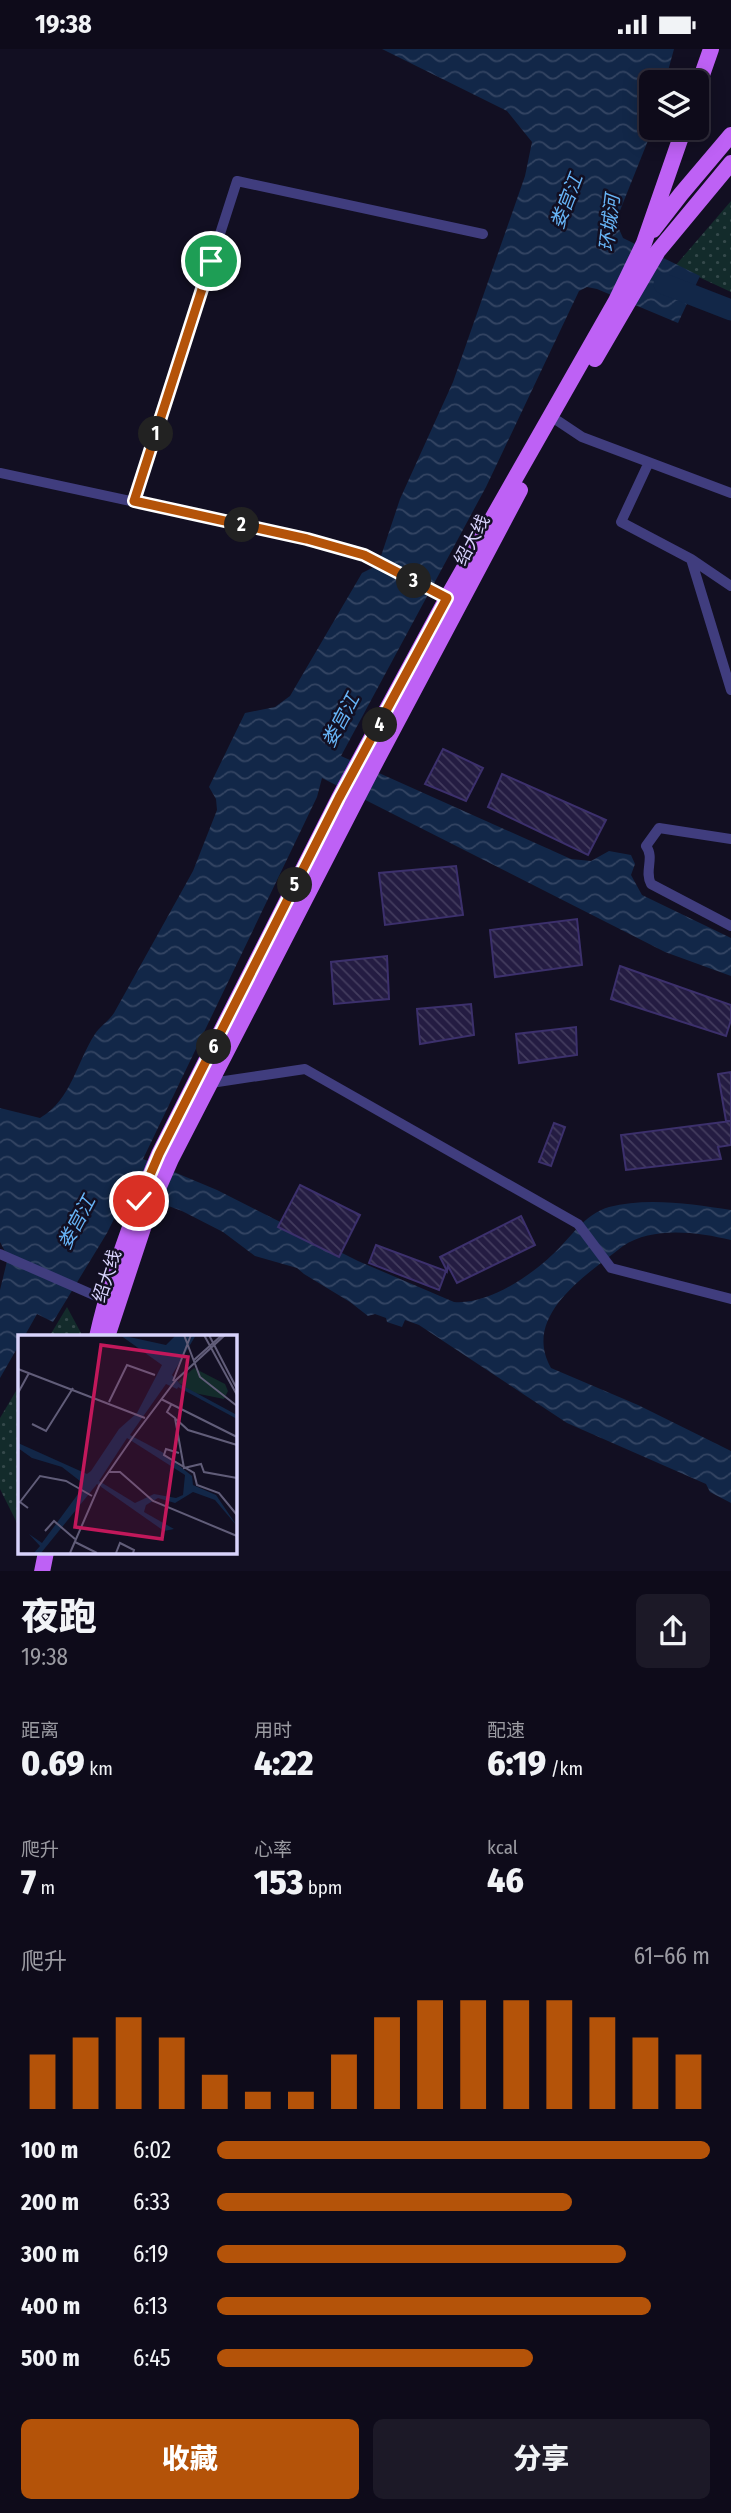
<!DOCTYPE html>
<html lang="zh">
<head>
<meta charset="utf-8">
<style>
	body { margin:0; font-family:"Fira Sans Condensed","Noto Sans SC",sans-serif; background:#1c1927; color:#f1f3f6; height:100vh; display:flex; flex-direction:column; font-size:26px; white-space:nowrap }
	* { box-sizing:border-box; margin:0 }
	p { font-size:23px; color:#9b9ba2 }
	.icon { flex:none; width:38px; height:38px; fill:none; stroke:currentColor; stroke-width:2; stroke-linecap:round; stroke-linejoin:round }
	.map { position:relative; height:1522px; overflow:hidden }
	.drawer { display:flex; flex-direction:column; background:#0e0b1a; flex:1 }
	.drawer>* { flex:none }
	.fabs { position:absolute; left:639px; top:21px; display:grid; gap:14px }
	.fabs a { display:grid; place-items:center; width:70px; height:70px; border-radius:10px; background:#0e0b1a; box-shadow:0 4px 18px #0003,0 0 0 2px #2e2b39; font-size:35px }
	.pin { position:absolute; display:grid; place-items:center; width:60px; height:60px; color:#fff; margin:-30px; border:4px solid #fff; border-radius:50%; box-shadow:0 2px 7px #0007 }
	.km { position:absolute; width:35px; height:35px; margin:-18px; border-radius:50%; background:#222; color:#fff; font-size:19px; line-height:35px; text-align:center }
	.round { display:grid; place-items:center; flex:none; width:74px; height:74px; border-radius:10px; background:#1c1927 }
	.headline { display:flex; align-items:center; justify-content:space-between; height:119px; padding:0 21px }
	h1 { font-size:38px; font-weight:800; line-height:52px }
	.metrics { display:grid; grid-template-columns:repeat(3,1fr); gap:10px; height:119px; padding:7px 21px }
	.metrics div { display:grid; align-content:center }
	.metrics b { font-size:35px; font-weight:800 }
	.metrics small { font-size:19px; font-weight:400 }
	.metrics p { font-size:19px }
	.chart { height:196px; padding:14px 21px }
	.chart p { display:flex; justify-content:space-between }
	.chart svg { width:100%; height:126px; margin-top:7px; stroke:#b45309; stroke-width:6 }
	.action { display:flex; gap:14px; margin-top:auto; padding:14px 21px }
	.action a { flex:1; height:80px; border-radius:10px; background:#b45309; color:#fff; font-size:28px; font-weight:800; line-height:80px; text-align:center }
	.action a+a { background:#1c1927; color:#f1f3f6 }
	ul { padding:0 21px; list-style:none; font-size:23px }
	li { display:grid; grid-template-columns:112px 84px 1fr; align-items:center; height:52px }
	li i { height:18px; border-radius:9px; background:#b45309 }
	.status { display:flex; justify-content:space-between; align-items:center; height:49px; padding:0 35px; background:#0e0b1a; direction:ltr }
	.status svg { height:19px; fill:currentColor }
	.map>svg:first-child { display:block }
</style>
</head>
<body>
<div class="status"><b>19:38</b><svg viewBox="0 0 49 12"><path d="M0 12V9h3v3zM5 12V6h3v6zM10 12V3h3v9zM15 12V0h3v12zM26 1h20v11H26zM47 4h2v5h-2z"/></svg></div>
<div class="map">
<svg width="731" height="1523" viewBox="0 0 731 1523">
	<defs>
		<pattern id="park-dots" width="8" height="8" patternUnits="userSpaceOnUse" patternTransform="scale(1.75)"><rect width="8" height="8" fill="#132b2b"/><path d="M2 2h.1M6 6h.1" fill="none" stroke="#35494b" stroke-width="1.8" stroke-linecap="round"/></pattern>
		<pattern id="water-waves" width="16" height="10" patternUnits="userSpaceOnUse" patternTransform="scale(1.75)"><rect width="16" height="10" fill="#122748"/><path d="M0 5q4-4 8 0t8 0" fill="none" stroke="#344563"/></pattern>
		<pattern id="building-back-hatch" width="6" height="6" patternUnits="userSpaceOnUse" patternTransform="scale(1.75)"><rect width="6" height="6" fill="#241c42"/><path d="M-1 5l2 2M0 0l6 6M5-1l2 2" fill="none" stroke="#433c5e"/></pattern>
	</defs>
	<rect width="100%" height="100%" fill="#120f22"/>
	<path fill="url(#park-dots)" d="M731,152V243L675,217Z
		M67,1258L81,1284L80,1288H49Z
		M19,1337V1478L0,1440V1369Z"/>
	<path fill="url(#water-waves)" d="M382,0H674L665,33H651L653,79L619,164V180L623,189L700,227L678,274L597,240L587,238L579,242L486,438L341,707L571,810L591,812L609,802L631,806L635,815L631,826L642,846L731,889V927L665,903L322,729L317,748L143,1110L217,1141L358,1212L454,1253C487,1256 529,1228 552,1206C570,1190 584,1165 609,1158C647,1148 692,1155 731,1161V1191C697,1183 653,1177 623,1197C588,1225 521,1266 551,1319L638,1356L731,1402V1454L710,1443L706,1435L567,1374L419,1276L405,1271L402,1278L387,1273L386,1269L375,1265L368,1267L350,1253L304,1225L297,1219L255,1207L223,1183L182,1162L128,1142L107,1184L53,1273L37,1265L24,1288H19V1296L0,1329V1241L8,1208L0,1193V1059L40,1069C72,1050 76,1014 95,985C100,977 109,972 114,964L193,822L217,761L216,750L209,738L245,664L275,658L290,647L362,524L378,516L400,450L453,333L525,127L532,93L507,62Z"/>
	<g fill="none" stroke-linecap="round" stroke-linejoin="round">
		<path stroke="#122748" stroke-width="21" d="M664,235L731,261"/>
	</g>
	<path fill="url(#building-back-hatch)" stroke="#3c306c" stroke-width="2" d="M443,700L483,719L466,752L425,735Z
		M502,725L606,771L588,806L488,758Z
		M456,817L463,866L385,876L379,824Z
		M577,870L582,916L495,928L490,881Z
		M387,907L389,950L334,955L331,913Z
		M620,917L731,956V971L726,987L611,950Z
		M471,955L474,986L420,995L417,960Z
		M576,978L577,1006L519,1014L516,985Z
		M731,1023V1072H726L718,1025Z
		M731,1072V1096L718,1098L721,1110L626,1121L621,1086Z
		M554,1074L565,1078L551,1117L539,1113Z
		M300,1136L360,1166L339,1208L278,1178Z
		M521,1167L535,1196L457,1234L448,1217L447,1222L440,1208Z
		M376,1196L446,1222L439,1241L369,1214Z"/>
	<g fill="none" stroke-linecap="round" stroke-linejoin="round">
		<path stroke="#403d7e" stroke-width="10" d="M558,372L582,388L731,444
			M649,413L621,473L691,510L731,641
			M0,424L307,490L364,506L447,549
			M134,452L237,132L483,185
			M691,510L731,537
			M731,790L659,779L646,797C655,809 644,822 651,835L731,877
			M211,1034L305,1020L578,1175L611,1219L731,1250
			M0,1205L105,1251"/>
		<path stroke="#be61f5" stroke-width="16" d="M696,43L711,0
			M653,181L681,145L731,86
			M595,310L658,202L731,114
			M97,1288C111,1225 134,1164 159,1105L339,749L447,549L616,252L644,194L684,79
			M107,1288L150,1158L171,1110L373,718L520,441
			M42,1523L46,1503"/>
	</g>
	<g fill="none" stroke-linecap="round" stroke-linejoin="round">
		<g stroke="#fff" stroke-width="14">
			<path id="route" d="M139,1152L159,1105L339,749L447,549L364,506L307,490L134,452L211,212"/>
		</g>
		<use href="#route" stroke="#b45309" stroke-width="9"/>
	</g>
	<g text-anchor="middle" stroke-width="5" stroke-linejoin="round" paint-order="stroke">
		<g font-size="18" fill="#d8d3fc" stroke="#120f22">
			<text transform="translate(472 491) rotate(-62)" y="6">绍大线</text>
			<text transform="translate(107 1227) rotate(-72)" y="6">绍大线</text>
		</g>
		<g font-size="19" font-style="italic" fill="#67b4f6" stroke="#120f22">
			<text transform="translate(566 152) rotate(-69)" y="7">娄宫江</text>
			<text transform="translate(609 174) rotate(-83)" y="7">环城河</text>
			<text transform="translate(340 671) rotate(-62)" y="7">娄宫江</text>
			<text transform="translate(76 1173) rotate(-62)" y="7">娄宫江</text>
		</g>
	</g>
	<g transform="translate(18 1286)">
		<rect width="219" height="219" fill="#120f22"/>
		<path d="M176,33L207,49L210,56L206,64L176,58L160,47Z" fill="#132b2b"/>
		<path d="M102,0L148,10L158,0H178L154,40L162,49L159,54L148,49L112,100L144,117L174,141L175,150L198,160L219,191L197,165L175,157L157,168L140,163L128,170L126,177L156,194L146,196L79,149L23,218H16L22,211L11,199L24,208L63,155L62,146L44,132L14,123L0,113V108L69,139L73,136L101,94L119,78L144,30ZM109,103L167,140L165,160L158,163L136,159L117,168L81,146Z" fill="#122748" fill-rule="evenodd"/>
		<path fill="none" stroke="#122748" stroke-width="3.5" d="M158,49L219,82"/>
		<path fill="none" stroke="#615d79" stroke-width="2" d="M166,0L182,42L219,71M186,0L219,60M191,0L219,54M176,25L204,0M0,34L127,83M155,46L173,0M0,58L11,38M143,64L219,102M91,67L109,30L137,40M153,70L149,77L157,83L166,133L183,129L186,137L219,143M158,84L170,95L219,110M14,89L28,96L55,53M161,118L148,114L146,120L176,138L179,150L201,158L219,180M90,137H102L135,166L219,201M10,173L2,167L22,141L48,146L74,161M27,196L36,186L57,204M57,207L79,218M52,218L81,151L115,102L158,45L207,0M98,218L102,208L116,215L115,218"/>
		<path fill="#c2185b" fill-opacity="0.15" stroke="#c2185b" stroke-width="3.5" d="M83,10L170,22L144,204L57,192Z"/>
		<rect width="219" height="219" fill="none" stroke="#d8d3fc" stroke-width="3.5"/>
	</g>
</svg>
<div class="fabs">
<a><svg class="icon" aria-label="layers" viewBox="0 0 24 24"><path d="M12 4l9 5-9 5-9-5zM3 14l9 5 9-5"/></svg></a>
</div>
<div class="pin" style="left:211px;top:212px;background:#1e9e55"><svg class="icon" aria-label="arrive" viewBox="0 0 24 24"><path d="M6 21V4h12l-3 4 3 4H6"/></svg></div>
<div class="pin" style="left:139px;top:1152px;background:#d93025"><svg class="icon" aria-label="check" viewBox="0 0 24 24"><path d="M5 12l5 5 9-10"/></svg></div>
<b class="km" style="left:156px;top:385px">1</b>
<b class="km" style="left:242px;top:476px">2</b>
<b class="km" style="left:414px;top:532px">3</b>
<b class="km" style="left:380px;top:676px">4</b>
<b class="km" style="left:295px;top:836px">5</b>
<b class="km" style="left:214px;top:998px">6</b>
</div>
<section class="drawer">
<div class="headline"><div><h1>夜跑</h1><p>19:38</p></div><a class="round"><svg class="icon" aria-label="share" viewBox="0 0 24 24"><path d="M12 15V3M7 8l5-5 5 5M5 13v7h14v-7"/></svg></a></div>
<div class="metrics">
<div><p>距离</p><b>0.69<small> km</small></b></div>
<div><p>用时</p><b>4:22</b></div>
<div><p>配速</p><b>6:19<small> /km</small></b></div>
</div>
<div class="metrics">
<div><p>爬升</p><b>7<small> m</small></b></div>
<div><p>心率</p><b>153<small> bpm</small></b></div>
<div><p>kcal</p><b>46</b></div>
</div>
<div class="chart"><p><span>爬升</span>61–66 m</p>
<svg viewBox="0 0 160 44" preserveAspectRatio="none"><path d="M5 44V25M15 44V19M25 44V12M35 44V19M45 44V32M55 44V38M65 44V38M75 44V25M85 44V12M95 44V6M105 44V6M115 44V6M125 44V6M135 44V12M145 44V19M155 44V25"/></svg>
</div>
<ul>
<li><b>100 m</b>6:02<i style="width:100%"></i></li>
<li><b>200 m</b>6:33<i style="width:72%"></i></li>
<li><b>300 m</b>6:19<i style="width:83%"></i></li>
<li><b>400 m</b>6:13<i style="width:88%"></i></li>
<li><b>500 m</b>6:45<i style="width:64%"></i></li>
</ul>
<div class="action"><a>收藏</a><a>分享</a></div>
</section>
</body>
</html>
